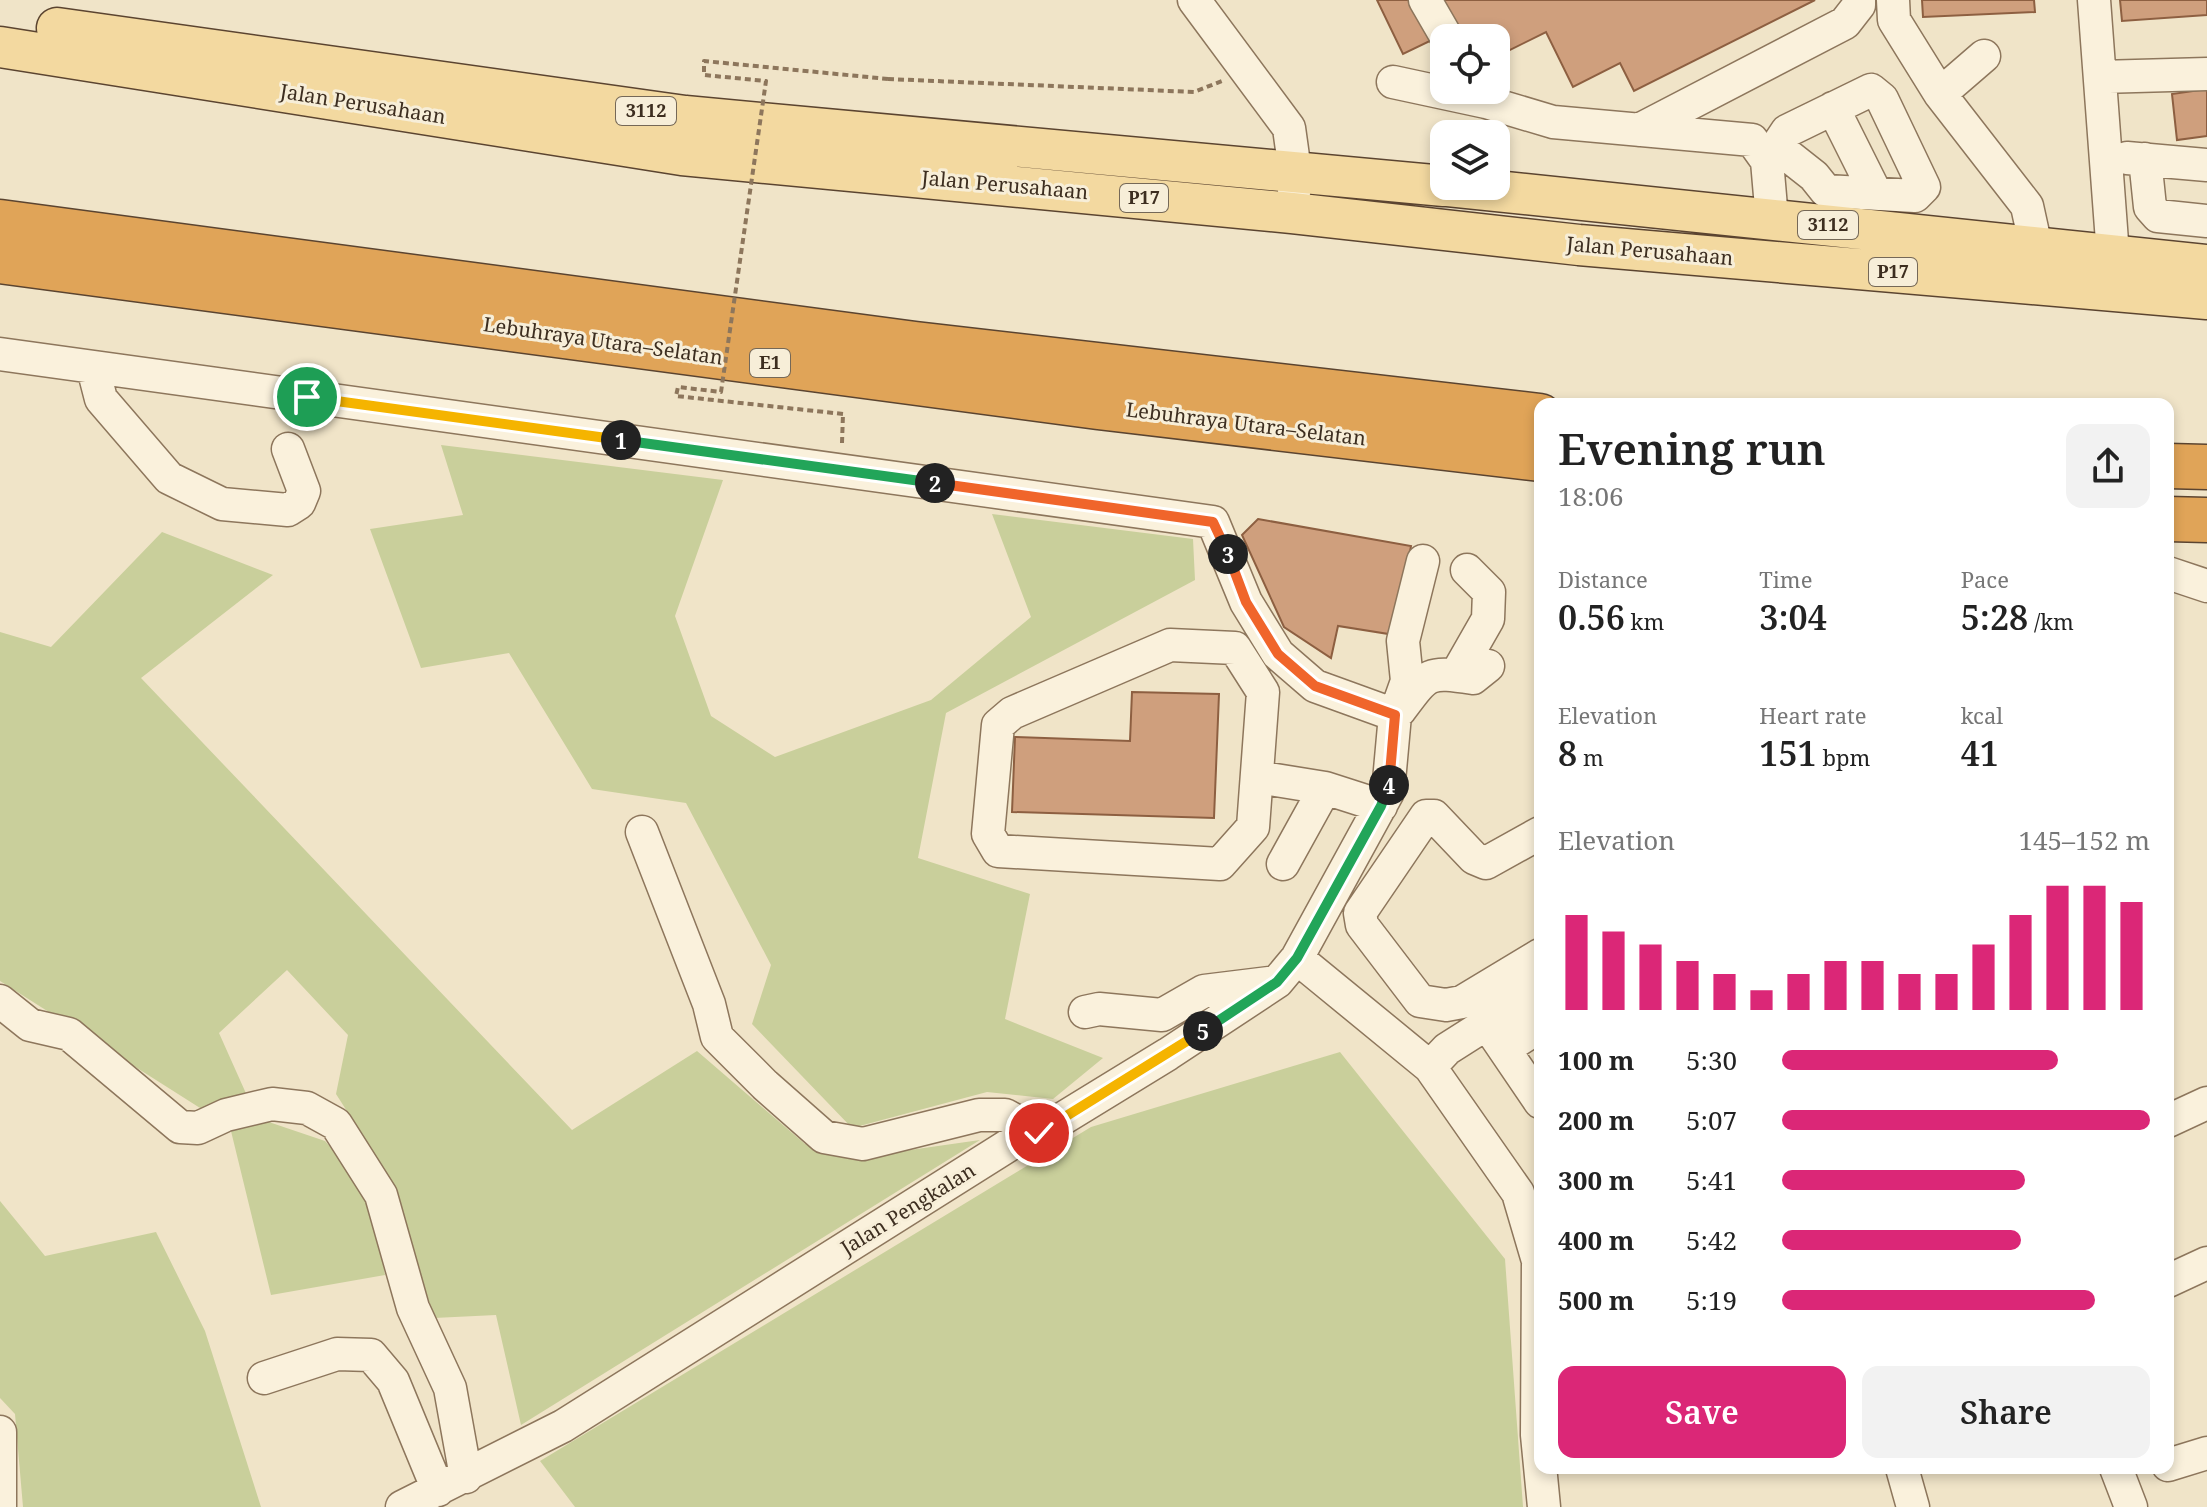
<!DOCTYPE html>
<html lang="en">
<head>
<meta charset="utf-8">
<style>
	body { margin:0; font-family:"Noto Serif",serif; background:#f2f2f2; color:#222; height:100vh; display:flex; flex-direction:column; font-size:30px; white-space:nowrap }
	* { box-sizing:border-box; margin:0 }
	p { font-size:26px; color:#767676 }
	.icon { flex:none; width:44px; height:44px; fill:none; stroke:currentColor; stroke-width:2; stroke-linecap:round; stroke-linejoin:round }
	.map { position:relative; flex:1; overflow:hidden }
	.details { position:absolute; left:1534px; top:398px; width:640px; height:1076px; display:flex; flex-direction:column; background:#fff; border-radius:16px; box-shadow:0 4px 12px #0003 }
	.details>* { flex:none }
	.tools { position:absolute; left:1430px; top:24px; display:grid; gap:16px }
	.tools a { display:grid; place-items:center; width:80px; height:80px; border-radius:16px; background:#fff; box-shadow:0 4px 12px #0003; font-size:40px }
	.pin { position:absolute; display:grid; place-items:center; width:68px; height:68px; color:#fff; margin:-34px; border:4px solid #fff; border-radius:50%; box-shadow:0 2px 8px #0007 }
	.km { position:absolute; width:40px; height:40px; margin:-20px; border-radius:50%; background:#222; color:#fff; font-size:22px; line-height:40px; text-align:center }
	.round { display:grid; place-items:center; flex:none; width:84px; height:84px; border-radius:16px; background:#f2f2f2 }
	.headline { display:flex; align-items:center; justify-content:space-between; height:136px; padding:0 24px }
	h1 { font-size:44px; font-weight:600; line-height:60px }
	.metrics { display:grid; grid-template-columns:repeat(3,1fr); gap:12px; height:136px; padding:8px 24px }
	.metrics div { display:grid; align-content:center }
	.metrics b { font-size:34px; font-weight:600 }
	.metrics small { font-size:22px; font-weight:400 }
	.metrics p { font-size:22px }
	.chart { height:224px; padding:16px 24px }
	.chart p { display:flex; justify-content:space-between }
	.chart svg { width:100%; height:144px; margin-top:8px; stroke:#db2777; stroke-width:6 }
	.primary-button { display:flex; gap:16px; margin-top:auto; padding:16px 24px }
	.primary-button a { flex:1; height:92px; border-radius:16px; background:#db2777; color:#fff; font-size:32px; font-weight:600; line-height:92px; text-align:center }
	.primary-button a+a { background:#f2f2f2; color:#222 }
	ul { padding:0 24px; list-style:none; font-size:26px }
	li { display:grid; grid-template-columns:128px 96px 1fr; align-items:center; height:60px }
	li i { height:20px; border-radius:10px; background:#db2777 }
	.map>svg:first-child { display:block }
</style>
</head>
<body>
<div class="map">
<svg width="2207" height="1507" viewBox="0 0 2207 1507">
	<rect width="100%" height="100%" fill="#f0e4c8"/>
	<path fill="#c9cf9b" d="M441,445L723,480L675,616L711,716L775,757L931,700L1031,617L992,514L1193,539L1195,580L946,713L918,858L1030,894L1005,1019L1103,1058L1053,1099L987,1092L852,1128L752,1024L771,965L686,803L592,789L509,653L421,668L370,529L463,515Z
		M162,532L273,575L141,678L572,1130L697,1051L805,1144L868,1156L980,1140L521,1425L496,1315L434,1318L393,1183L336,1094L348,1035L287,970L219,1033L257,1118L325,1141L371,1191L385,1275L271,1295L230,1127L0,981V632L51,647Z
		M1340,1052L1505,1259L1523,1507H575L540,1461L1091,1127Z
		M0,1201L45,1256L156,1232L205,1331L261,1507H23L15,1414L0,1398Z"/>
	<path fill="#cf9f7d" stroke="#8d5f41" stroke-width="2" d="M1377,0H1415L1434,39L1403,54Z
		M1440,0H1815L1634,91L1620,63L1573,87L1546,32L1496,57V38H1458Z
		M1922,0H2034L2035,12L1923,17Z
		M2120,0H2207V15L2122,21Z
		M2207,89V136L2177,140L2172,94Z
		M1258,519L1411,546L1395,635L1338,626L1331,658L1284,627L1242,535Z
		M1132,692L1219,694L1214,818L1012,812L1015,737L1130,741Z"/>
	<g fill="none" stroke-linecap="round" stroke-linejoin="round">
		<g stroke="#8d765c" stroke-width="35">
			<path id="minor" d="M1194,0L1289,128L1295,171L1294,193
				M1425,0L1447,38
				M1893,0L1894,20L1940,94L2027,206L2036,247
				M2094,0L2113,255
				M2100,77L2207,74
				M1393,82L1486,102L1553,122L1752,140L1767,161L1772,219
				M1940,94L1984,56
				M1833,108L1876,194
				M1639,130L1845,23L1859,5V0
				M2127,158L2207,165
				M2145,159L2150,207L2158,216L2207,221
				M1767,161L1787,131L1871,90L1882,99L1924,187L1915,196L1826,191L1814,176L1776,146
				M0,354L1213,522L1246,602L1278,654L1315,686L1395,715
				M93,368L101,399L169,478L222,504L288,510L299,503L304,491L288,449
				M2168,573L2207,586
				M1170,645L1235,648L1263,692L1253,827L1220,864L998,851L988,834L998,725L1012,713Z
				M1456,675L1488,619L1489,592L1467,570
				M1400,710C1428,672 1428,671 1473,678L1488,666
				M1257,777L1325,788L1381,806
				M642,832L709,1004L717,1037L765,1085L824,1137L863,1144L979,1115H1005L1039,1133
				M1540,833L1486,863L1474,858L1434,816H1426L1360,913L1362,925L1420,1001L1446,1005L1462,1002L1540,955
				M1283,864L1325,788
				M1297,958L1430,1067L1518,1193L1538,1261L1537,1435L1544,1507
				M0,1001L30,1025L69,1034L180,1127L198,1128L226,1115L272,1104L307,1108L336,1124L381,1195L413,1308L450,1388L466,1477
				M1085,1012L1099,1009L1162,1015L1204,991L1269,983
				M1487,1024L1540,1102
				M1504,1049L1540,1026
				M1430,1067L1447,1049L1540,990
				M2168,1121L2207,1103
				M2168,1281L2207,1263
				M264,1378L337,1354L371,1355L393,1381L438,1490
				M0,1432V1506
				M2168,1465L2207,1453
				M1902,1468L1913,1507
				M2116,1468L2131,1507
				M402,1507L563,1426L1012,1143L1039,1133L1168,1054L1277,982L1297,958L1388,792L1395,715L1407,681L1403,641L1423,561"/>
		</g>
		<g stroke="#5b4430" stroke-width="43">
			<path id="major" d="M57,28L685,116L1444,186
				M0,47L682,155L1292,213L1579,245L2207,299
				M1448,186L2207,265"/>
		</g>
		<g stroke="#5b4430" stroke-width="47">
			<path id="highway" d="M0,222L915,344L1540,416
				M0,261L1098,407L1540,459
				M2168,466L2207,467
				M2168,519L2207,520"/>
		</g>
		<path stroke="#8d765c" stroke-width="4" stroke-dasharray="6 4" stroke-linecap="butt" d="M888,79L1194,92L1222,81
			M842,443L843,414"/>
		<use href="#minor" stroke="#faf1dc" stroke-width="32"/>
		<use href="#major" stroke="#f3d9a0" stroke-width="40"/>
		<use href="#highway" stroke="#e0a458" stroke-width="44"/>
		<path stroke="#8d765c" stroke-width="4" stroke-dasharray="6 4" stroke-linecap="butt" d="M843,414L676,396L678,387L721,392L766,81L704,75V61L888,79"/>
	</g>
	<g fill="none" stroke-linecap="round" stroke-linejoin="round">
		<g stroke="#fff" stroke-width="16">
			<path id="split-1" d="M307,397L621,440"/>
		</g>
		<g stroke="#fff" stroke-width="16">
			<path id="split-2" d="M621,440L935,483"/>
		</g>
		<g stroke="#fff" stroke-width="16">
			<path id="split-3" d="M935,483L1213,522L1228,554"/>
		</g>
		<g stroke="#fff" stroke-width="16">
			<path id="split-4" d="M1228,554L1246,602L1278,654L1315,686L1395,715L1389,785"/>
		</g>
		<g stroke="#fff" stroke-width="16">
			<path id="split-5" d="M1203,1031L1277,982L1297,958L1381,806L1389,785"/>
		</g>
		<g stroke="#fff" stroke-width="16">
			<path id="split-6" d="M1039,1133L1203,1031"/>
		</g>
		<use href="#split-1" stroke="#f5b400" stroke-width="10"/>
		<use href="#split-2" stroke="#22a559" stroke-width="10"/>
		<use href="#split-3" stroke="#f0652b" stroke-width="10"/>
		<use href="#split-4" stroke="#f0652b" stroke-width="10"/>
		<use href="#split-5" stroke="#22a559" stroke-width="10"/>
		<use href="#split-6" stroke="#f5b400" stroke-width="10"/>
	</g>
	<g text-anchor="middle" stroke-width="6" stroke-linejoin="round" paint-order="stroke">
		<g fill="#f7eed8" stroke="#756857" stroke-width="2">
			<rect x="616" y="97" width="60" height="28" rx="6"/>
			<rect x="1120" y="184" width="48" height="28" rx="6"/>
			<rect x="1798" y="211" width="60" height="28" rx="6"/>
			<rect x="1869" y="258" width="48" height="28" rx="6"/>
			<rect x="750" y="349" width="40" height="28" rx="6"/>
		</g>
		<g font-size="18" font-weight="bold" fill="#3d2e20">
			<text x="646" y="117">3112</text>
			<text x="1144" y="204">P17</text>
			<text x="1828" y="231">3112</text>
			<text x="1893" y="278">P17</text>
			<text x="770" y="369">E1</text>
		</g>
		<g font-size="20" fill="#3d2e20" stroke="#f7eed8">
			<text transform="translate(363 104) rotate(9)" y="7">Jalan Perusahaan</text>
			<text transform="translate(1005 185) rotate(5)" y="7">Jalan Perusahaan</text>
			<text transform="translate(1650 251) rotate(5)" y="7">Jalan Perusahaan</text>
			<text transform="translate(603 341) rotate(8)" y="7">Lebuhraya Utara–Selatan</text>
			<text transform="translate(1246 424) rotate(7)" y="7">Lebuhraya Utara–Selatan</text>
			<text transform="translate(908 1209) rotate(-32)" y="7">Jalan Pengkalan</text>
		</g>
	</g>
</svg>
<div class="tools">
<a><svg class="icon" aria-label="locate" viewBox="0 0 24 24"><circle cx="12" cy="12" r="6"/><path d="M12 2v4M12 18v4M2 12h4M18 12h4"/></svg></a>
<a><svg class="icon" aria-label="layers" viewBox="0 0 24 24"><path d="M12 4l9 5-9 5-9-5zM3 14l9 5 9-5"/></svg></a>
</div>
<div class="pin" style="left:307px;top:397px;background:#1e9e55"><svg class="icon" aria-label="arrive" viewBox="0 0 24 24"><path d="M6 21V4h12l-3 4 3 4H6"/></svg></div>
<div class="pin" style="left:1039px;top:1133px;background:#d93025"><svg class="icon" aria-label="check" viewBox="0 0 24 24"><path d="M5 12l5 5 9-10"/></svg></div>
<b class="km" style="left:621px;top:440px">1</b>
<b class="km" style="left:935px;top:483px">2</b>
<b class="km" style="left:1228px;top:554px">3</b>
<b class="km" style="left:1389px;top:785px">4</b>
<b class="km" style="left:1203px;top:1031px">5</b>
<section class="details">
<div class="headline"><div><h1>Evening run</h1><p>18:06</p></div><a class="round"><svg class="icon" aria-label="share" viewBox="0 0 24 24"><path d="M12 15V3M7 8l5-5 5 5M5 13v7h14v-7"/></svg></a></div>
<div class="metrics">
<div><p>Distance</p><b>0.56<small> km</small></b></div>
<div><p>Time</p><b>3:04</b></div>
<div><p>Pace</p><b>5:28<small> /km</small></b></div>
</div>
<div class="metrics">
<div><p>Elevation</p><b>8<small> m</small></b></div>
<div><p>Heart rate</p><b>151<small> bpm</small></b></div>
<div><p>kcal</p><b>41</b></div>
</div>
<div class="chart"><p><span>Elevation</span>145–152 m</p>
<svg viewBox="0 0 160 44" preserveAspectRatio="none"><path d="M5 44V15M15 44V20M25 44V24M35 44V29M45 44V33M55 44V38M65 44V33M75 44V29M85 44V29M95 44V33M105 44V33M115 44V24M125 44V15M135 44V6M145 44V6M155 44V11"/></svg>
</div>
<ul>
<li><b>100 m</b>5:30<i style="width:75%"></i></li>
<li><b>200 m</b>5:07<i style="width:100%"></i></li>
<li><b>300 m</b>5:41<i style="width:66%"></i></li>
<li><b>400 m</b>5:42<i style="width:65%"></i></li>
<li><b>500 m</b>5:19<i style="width:85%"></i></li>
</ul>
<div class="primary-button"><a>Save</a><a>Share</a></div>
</section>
</div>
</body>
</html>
